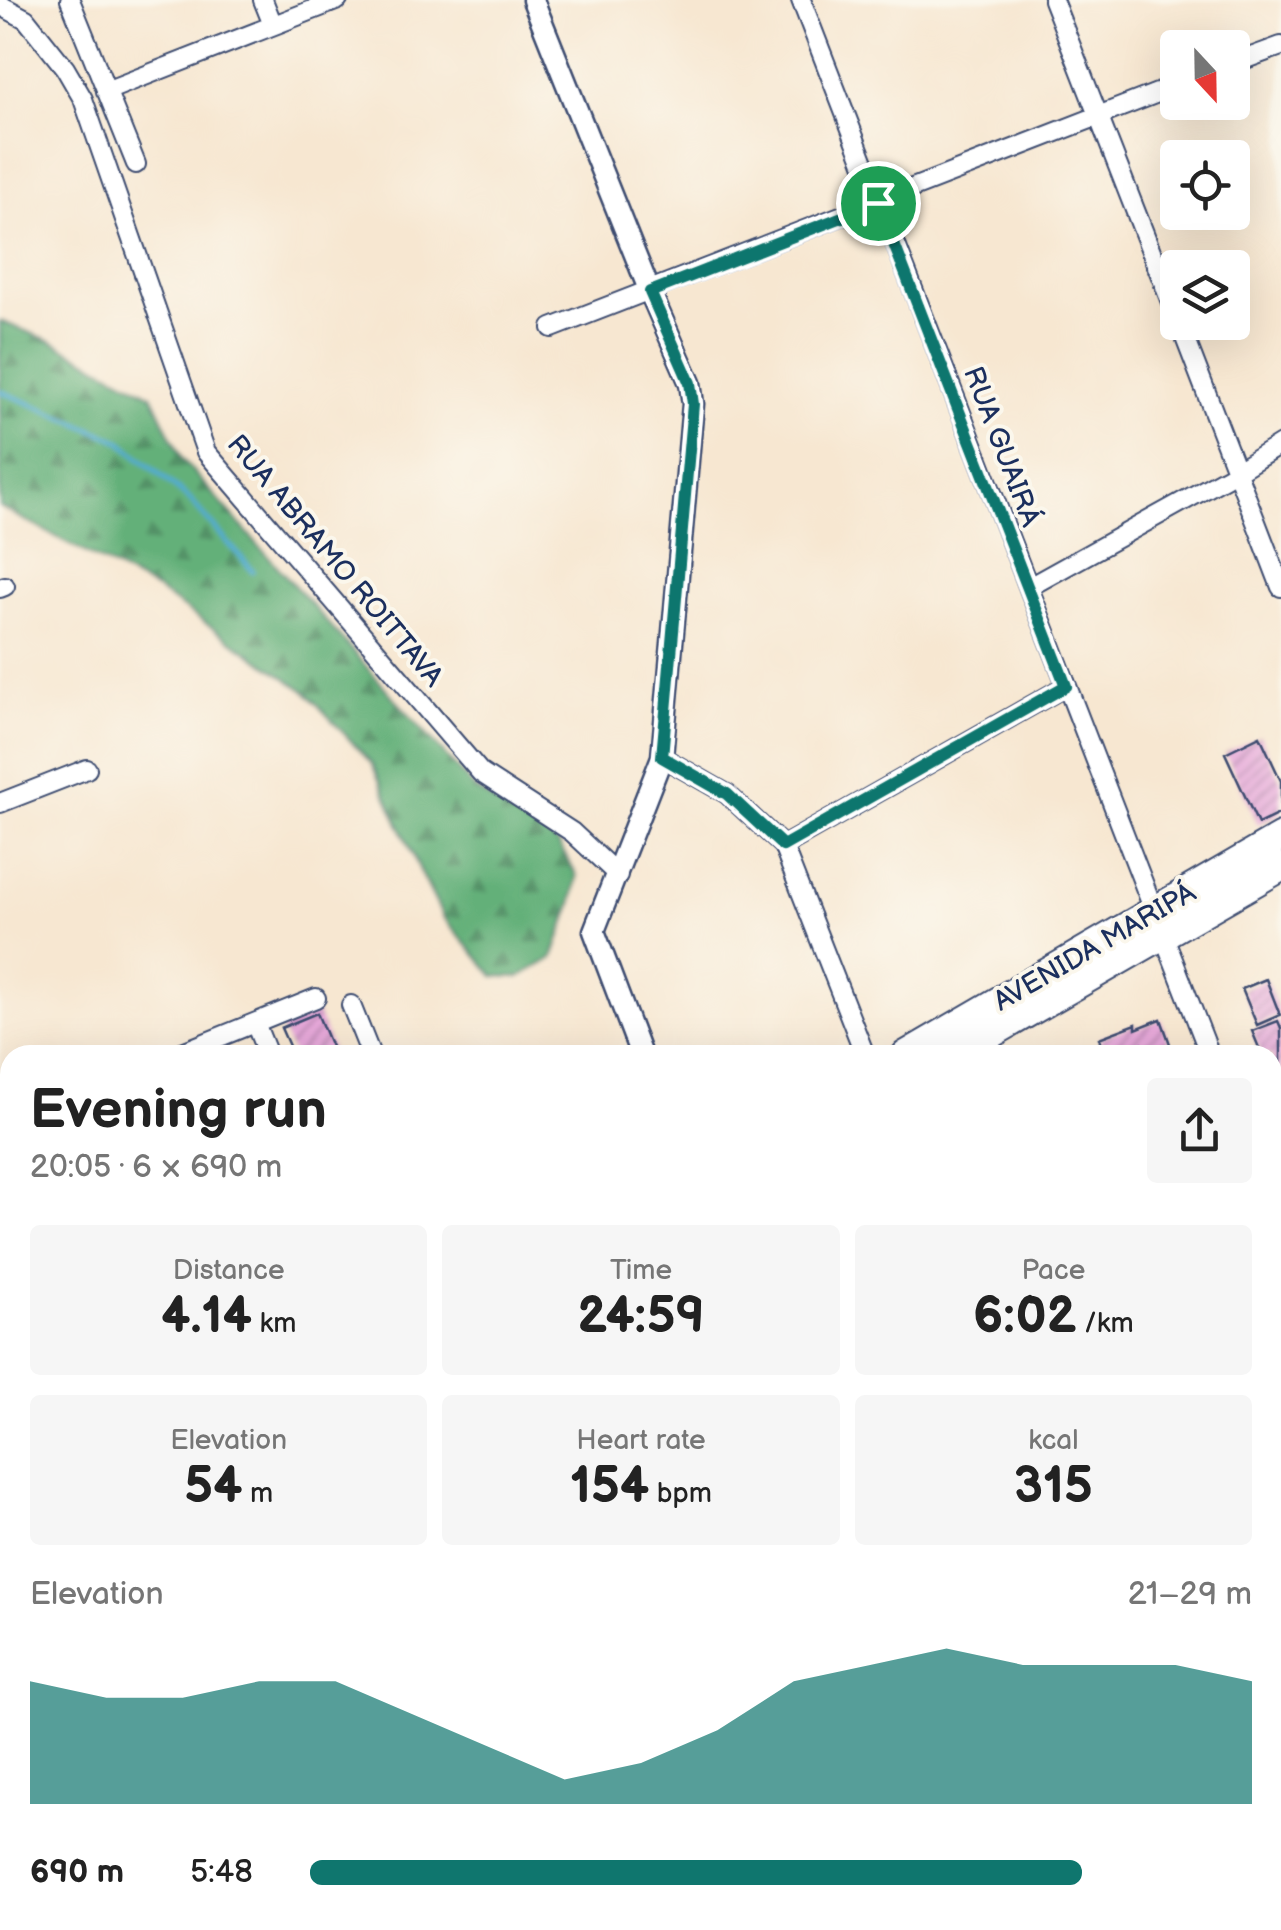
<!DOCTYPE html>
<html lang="en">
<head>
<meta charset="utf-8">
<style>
	body { margin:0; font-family:"Balsamiq Sans",sans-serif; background:#f6f6f6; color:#222; height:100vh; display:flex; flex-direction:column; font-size:38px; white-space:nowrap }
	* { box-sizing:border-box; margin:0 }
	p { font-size:32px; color:#767676 }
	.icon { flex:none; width:55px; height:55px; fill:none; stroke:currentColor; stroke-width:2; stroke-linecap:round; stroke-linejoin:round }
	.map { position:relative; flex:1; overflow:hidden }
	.panel { position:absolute; left:0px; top:1045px; width:1282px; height:885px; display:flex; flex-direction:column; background:#fff; border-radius:30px 30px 0 0; box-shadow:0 10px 40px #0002 }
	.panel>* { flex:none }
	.needle { width:65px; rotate:158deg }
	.controls { position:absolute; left:1160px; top:30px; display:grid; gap:20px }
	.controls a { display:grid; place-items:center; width:90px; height:90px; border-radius:10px; background:#fff; box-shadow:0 10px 40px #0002; font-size:50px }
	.pin { position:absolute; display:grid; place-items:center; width:85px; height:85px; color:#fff; margin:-42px; border:5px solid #fff; border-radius:50%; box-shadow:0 2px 10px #0007 }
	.round { display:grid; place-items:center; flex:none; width:105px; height:105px; border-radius:10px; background:#f6f6f6 }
	.headline { display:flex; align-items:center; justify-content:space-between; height:170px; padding:0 30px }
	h1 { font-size:55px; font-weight:700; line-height:75px }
	.figures { display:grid; grid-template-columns:repeat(3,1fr); gap:15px; height:170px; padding:10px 30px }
	.figures div { display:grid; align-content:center; border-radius:10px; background:#f6f6f6; text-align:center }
	.figures b { font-size:50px; font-weight:700 }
	.figures small { font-size:28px; font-weight:400 }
	.figures p { font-size:28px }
	.chart { height:280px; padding:20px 30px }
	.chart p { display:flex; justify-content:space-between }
	.chart svg { width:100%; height:180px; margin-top:10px; fill:#0f766e; opacity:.7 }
	ul { padding:0 30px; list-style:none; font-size:32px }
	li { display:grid; grid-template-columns:160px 120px 1fr; align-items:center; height:75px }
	li i { height:25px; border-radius:12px; background:#0f766e }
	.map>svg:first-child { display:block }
</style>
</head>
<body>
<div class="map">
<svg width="1281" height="1930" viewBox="0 0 1281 1930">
	<defs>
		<pattern id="forest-firs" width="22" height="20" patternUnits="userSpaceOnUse" patternTransform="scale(2.5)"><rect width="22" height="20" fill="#64b079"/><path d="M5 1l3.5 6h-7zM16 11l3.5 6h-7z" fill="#529066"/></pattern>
		<pattern id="building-hatch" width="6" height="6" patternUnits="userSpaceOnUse" patternTransform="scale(2.5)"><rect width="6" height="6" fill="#e6a8d9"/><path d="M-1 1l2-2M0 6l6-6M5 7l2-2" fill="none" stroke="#ba89b3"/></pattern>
	</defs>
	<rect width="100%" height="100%" fill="#fbf7ec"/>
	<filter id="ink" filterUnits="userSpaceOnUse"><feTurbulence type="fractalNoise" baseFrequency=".01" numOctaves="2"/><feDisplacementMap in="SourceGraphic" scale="20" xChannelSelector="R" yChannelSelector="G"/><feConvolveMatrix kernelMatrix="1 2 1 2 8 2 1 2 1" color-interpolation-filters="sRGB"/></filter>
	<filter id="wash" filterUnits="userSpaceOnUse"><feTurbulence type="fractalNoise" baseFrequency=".0048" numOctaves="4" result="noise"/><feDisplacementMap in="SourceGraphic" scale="40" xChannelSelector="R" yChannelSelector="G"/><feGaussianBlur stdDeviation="2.25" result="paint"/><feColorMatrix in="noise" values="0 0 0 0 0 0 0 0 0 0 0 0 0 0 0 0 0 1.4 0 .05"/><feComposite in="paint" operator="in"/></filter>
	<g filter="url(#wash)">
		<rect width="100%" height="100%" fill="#f7e7d1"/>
		<path fill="url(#forest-firs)" stroke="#40706c" stroke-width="2.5" d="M0,321L51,341L152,395L182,459L475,789L558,843L577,876L572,904L553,958L519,977L494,976L443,917L422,875L372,764L305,691L160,592L0,507Z"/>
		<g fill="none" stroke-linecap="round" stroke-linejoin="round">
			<path stroke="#53acd0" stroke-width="5" d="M0,391L120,441L188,498L253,571"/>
		</g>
		<g id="blocks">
			<path fill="url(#building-hatch)" d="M1260,736L1281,781V813L1258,824L1225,753Z
				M1266,979L1280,1015L1257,1025L1242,989Z
				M317,1013L334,1054L293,1055L281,1028Z
				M1161,1019L1174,1055H1146L1142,1044L1114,1055H1105L1099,1038L1136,1024V1029Z
				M1278,1021L1281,1028V1120L1272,1099V1055H1262L1252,1031Z
				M1280,1291L1281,1383L1272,1387V1293Z
				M1281,1641V1689L1272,1666V1644Z
				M0,1671L7,1688L10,1687V1713L6,1714L0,1724Z
				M1272,1759L1276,1768L1281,1766V1796L1272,1800Z
				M8,1882L10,1923L0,1927V1885Z
				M48,1920H76L80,1930H23Z
				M200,1920H242L246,1930H204Z
				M260,1920H294L298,1930H263Z
				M300,1920H344V1921L318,1930H304Z
				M590,1920H625L629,1930H595Z
				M638,1920H673L674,1924L660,1930H643Z
				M806,1920H837L841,1930H810Z
				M880,1920H892L896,1930H872L870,1924Z
				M899,1920H927L931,1930H903Z
				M1007,1920H1045L1021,1930H1011Z
				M1061,1920H1104L1109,1930H1059L1057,1925L1062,1922Z"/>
		</g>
	</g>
	<g filter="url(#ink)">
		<use href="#blocks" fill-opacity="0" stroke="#3c4b6f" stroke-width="2.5"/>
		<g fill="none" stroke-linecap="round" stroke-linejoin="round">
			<g stroke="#3c4b6f" stroke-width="22">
				<path id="minor" d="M70,0L136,164
					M263,0L273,25
					M801,0L1210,1055
					M1053,0L1178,320
					M0,5L26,19L65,68L83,99L206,452L481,773L572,832L618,875
					M1232,64L1281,46
					M106,91L338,0
					M1179,322L1281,587
					M552,328L1178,85
					M1029,587L1236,472L1281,444
					M0,588L5,586
					M662,757L727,794L783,846L865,1055
					M0,803L87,769
					M783,846L1066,686
					M351,1005L371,1055
					M255,1023L268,1055
					M175,1055L316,998
					M0,1125L10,1121
					M1272,1212L1281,1233
					M1272,1269L1281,1265
					M0,1496L10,1521
					M1272,1576L1281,1572
					M1272,1597L1281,1594
					M0,1762L10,1758
					M0,1789L10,1785
					M1272,1889L1281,1886
					M1272,1915L1281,1912
					M172,1920L176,1930
					M710,1920L714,1930
					M973,1920L977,1930
					M386,1930L411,1920
					M438,1930L463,1920
					M1171,1930L1196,1920
					M1233,1930L1260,1920"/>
			</g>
			<g stroke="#3c4b6f" stroke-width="25">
				<path id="tertiary" d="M533,0L650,292L690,383L693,404L662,757L594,931L641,1055"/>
			</g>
			<g stroke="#3c4b6f" stroke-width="32">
				<path id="primary" d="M906,1055L1281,837
					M954,1055L1281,867
					M0,1432L10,1428
					M0,1464L10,1460"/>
			</g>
			<use href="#minor" stroke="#fff" stroke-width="18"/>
			<use href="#tertiary" stroke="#fff" stroke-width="20"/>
			<use href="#primary" stroke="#fff" stroke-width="28"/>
		</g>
	</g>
	<g fill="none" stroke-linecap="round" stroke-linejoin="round" filter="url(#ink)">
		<g stroke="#fff" stroke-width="20">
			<path id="route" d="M878,203L1066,686L783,846L727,794L662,757L693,404L690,383L650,292Z"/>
		</g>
		<use href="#route" stroke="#0f766e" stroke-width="12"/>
	</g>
	<g text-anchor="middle" stroke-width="8" stroke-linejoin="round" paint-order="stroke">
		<g font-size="28" fill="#1b2f5e" stroke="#fbf7ec">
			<text transform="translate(1003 446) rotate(69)" y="10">RUA GUAIRÁ</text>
			<text transform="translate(336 560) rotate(50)" y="10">RUA ABRAMO ROITTAVA</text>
			<text transform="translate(1094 946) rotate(-30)" y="10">AVENIDA MARIPÁ</text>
		</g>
	</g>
</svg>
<div class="controls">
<a><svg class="needle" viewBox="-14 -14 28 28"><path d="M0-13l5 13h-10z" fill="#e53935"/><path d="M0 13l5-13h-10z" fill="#767676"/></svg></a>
<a><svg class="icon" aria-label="locate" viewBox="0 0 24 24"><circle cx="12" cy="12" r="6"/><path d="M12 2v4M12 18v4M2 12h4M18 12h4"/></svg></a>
<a><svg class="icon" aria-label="layers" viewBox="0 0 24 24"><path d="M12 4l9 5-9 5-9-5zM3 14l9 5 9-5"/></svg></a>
</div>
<div class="pin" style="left:878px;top:203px;background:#1e9e55"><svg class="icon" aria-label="arrive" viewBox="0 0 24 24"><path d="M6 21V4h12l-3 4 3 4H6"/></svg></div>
<section class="panel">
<div class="headline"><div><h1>Evening run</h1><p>20:05 · 6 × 690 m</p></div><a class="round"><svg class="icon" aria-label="share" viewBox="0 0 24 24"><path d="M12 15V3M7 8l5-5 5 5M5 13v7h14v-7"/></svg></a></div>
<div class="figures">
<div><p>Distance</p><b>4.14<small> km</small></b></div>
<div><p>Time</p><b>24:59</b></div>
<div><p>Pace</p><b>6:02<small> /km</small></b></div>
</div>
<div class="figures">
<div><p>Elevation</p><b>54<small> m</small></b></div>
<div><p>Heart rate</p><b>154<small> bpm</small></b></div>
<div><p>kcal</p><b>315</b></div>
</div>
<div class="chart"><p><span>Elevation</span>21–29 m</p>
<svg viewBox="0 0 160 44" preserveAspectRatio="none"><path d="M0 44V14L10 18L20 18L30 14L40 14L50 22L60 30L70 38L80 34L90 26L100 14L110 10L120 6L130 10L140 10L150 10L160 14V44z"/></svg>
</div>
<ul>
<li><b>690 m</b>5:48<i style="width:82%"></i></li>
</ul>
</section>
</div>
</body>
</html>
